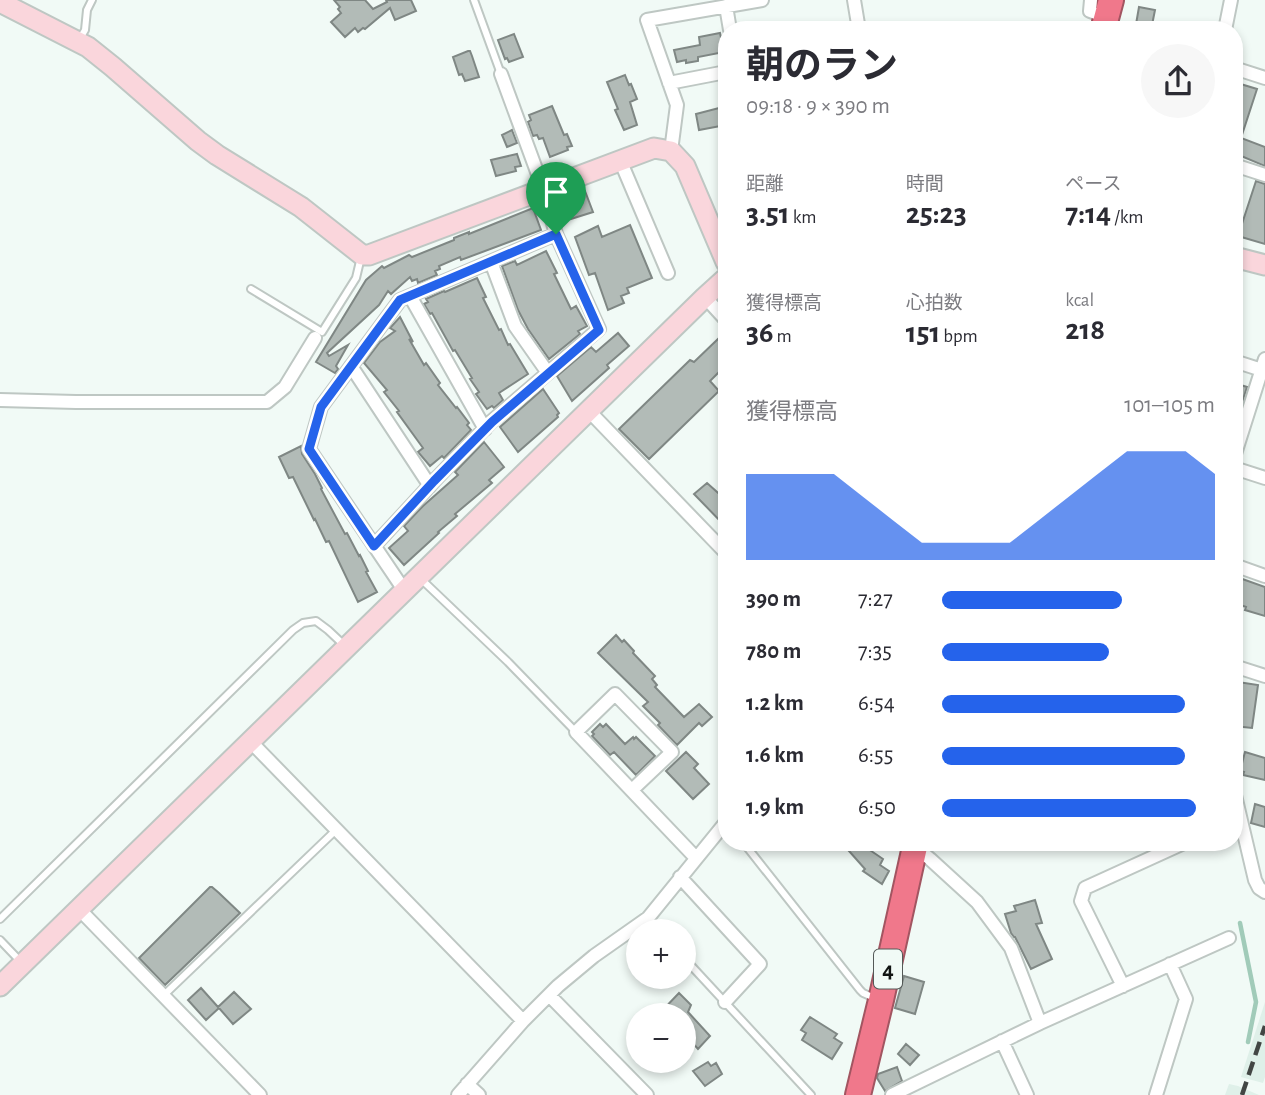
<!DOCTYPE html>
<html lang="ja">
<head>
<meta charset="utf-8">
<style>
	body { margin:0; font-family:"Alegreya Sans","Noto Sans JP",sans-serif; background:#f7f7f7; color:#2b2b33; height:100vh; display:flex; flex-direction:column; font-size:26px; white-space:nowrap }
	* { box-sizing:border-box; margin:0 }
	p { font-size:23px; color:#7c7c81 }
	.icon { flex:none; width:38px; height:38px; fill:none; stroke:currentColor; stroke-width:2; stroke-linecap:round; stroke-linejoin:round }
	.map { position:relative; flex:1; overflow:hidden }
	.details { position:absolute; left:718px; top:21px; width:525px; height:830px; display:flex; flex-direction:column; background:#fff; border-radius:28px; box-shadow:0 4px 10px #0003 }
	.details>* { flex:none }
	.buttons { position:absolute; left:626px; top:919px; display:grid; gap:14px }
	.buttons a { display:grid; place-items:center; width:70px; height:70px; border-radius:50%; background:#fff; box-shadow:0 4px 10px #0003; font-size:35px }
	.pin { position:absolute; display:grid; place-items:center; width:60px; height:60px; color:#fff; margin:-72px -30px; border-radius:50% 50% 50% 0; rotate:-45deg; box-shadow:0 0 7px #0007 }
	.pin .icon { rotate:45deg }
	.round { display:grid; place-items:center; flex:none; width:74px; height:74px; border-radius:37px; background:#f7f7f7 }
	.head { display:flex; align-items:center; justify-content:space-between; height:119px; padding:0 28px }
	h1 { font-size:38px; font-weight:700; line-height:52px }
	.figures { display:grid; grid-template-columns:repeat(3,1fr); gap:10px; height:119px; padding:7px 28px }
	.figures div { display:grid; align-content:center }
	.figures b { font-size:30px; font-weight:700 }
	.figures small { font-size:19px; font-weight:400 }
	.figures p { font-size:19px }
	.chart { height:196px; padding:14px 28px }
	.chart p { display:flex; justify-content:space-between }
	.chart svg { width:100%; height:126px; margin-top:7px; fill:#2563eb; opacity:.7 }
	ul { padding:0 28px; list-style:none; font-size:23px }
	li { display:grid; grid-template-columns:112px 84px 1fr; align-items:center; height:52px }
	li i { height:18px; border-radius:9px; background:#2563eb }
	.map>svg:first-child { display:block }
</style>
</head>
<body>
<div class="map">
<svg width="1265" height="1095" viewBox="0 0 1265 1095">
	<rect width="100%" height="100%" fill="#f1faf6"/>
	<path fill="#dff0e9" d="M1265,1002V1077L1263,1083L1241,1077Z
		M1229,1084L1238,1086L1259,1095H1225Z"/>
	<g fill="none" stroke-linecap="round" stroke-linejoin="round">
		<path stroke="#a1cbb9" stroke-width="4.5" d="M1240,923L1256,1002L1248,1042"/>
	</g>
	<path fill="#b2bbb7" stroke="#7f8784" stroke-width="2" d="M334,0H365L373,9L387,2L386,0H411L416,11L395,20L390,8L365,29L363,28L358,32L355,28L345,37L331,22L341,13L338,9L340,7Z
		M1139,7L1155,10L1151,30H1135Z
		M720,33L724,52L698,57V61L686,63V60L677,62L674,50L700,45L699,37Z
		M514,34L523,57L509,62L507,58L505,59L498,40Z
		M468,51H470L472,56L479,77L465,81L462,74L459,75L453,57Z
		M625,75L629,85L631,84L637,99L630,102L637,125L624,130L615,110L618,109L607,82Z
		M1234,82L1257,89L1241,138L1265,147V166L1234,153Z
		M552,106L564,135L567,134L572,146L567,147L568,150L550,157L543,138L539,139L537,135L533,136L528,122L531,120L529,115Z
		M719,108H726V125L699,130L696,114Z
		M512,130L517,143L507,147L502,135Z
		M517,154L521,166L515,167L516,171L496,176L491,160Z
		M1256,181L1265,184V244L1238,236Z
		M585,191L593,212L571,219L564,199Z
		M533,208L541,230L461,260L460,257L439,266L440,269L435,271L437,275L418,283L417,279L412,281L410,277L391,294L388,291L379,305L327,353L329,356L348,345L336,366L338,369L335,373L316,362L366,280L382,266L384,268L409,255L412,257L454,240V238L469,232V234Z
		M630,225L652,278L627,288L629,293L621,296L624,303L608,310L595,273L589,275L575,237L598,226L602,237Z
		M546,251L557,273L554,274L571,309L576,306L587,326L578,331L580,334L549,359L528,329L518,310L502,266L515,261L517,265Z
		M477,278L486,297L483,298L499,330L501,329L508,345L510,344L528,374L499,393L503,400L494,408L492,406L487,409L476,394L479,392L470,379L472,378L455,350L453,351L432,313L430,314L424,304L428,302L426,299L444,291L445,292Z
		M400,317L413,342L409,339L424,365L426,363L440,383L438,385L456,408L457,407L469,423L467,425L471,430L444,458L442,456L430,466L418,452L423,448L397,412L399,411L384,392L387,390L364,363L380,342L395,331L390,328Z
		M618,333L629,346L607,365L609,368L572,401L557,376L591,347L596,352Z
		M719,338L726,346V365L710,381L719,391L649,459L619,429L690,360L694,362Z
		M1234,383L1247,387L1236,422H1234Z
		M543,389L559,413L557,415L558,417L518,452L500,427Z
		M484,442L504,467L489,480L492,483L455,514L457,516L438,532L439,533L404,565L389,548L408,531L404,526L423,506L458,475L455,472Z
		M301,446L302,454L315,474L322,488L321,489L345,534L347,533L359,556L360,555L368,571L366,572L377,592L358,602L329,541L326,542L315,519L314,520L293,477L289,478L279,457Z
		M707,483L726,500V527L694,494Z
		M1234,576L1265,587V616L1245,610L1246,607L1234,603Z
		M616,635L622,642L624,640L634,651L633,653L655,676L652,679L657,685L655,687L684,717L699,704L712,717L702,726L699,723L677,745L658,725L660,723L643,706L648,702L598,653Z
		M1238,682L1258,685L1252,728L1234,726Z
		M600,724L603,727L606,724L625,744L633,737L634,739L636,737L655,756L636,775L614,752L610,755L592,736L594,734L592,732Z
		M686,752L698,764L694,768L709,784L693,799L666,771Z
		M1245,752L1265,758V780L1243,775L1244,772L1240,771Z
		M1255,804L1265,807V827L1251,823Z
		M841,842H858L883,859L880,865L889,871L882,884L863,871L865,869Z
		M210,887H212L219,893L240,913L165,985L139,958Z
		M1035,900L1042,923L1036,924L1052,959L1031,969L1015,937H1014L1011,933L1005,914L1016,911L1014,906Z
		M904,976L924,982L915,1014L895,1008Z
		M201,988L218,1007L234,992L251,1009L233,1024L219,1008L206,1020L188,1000Z
		M679,993L691,1005L688,1012L710,1036L698,1049L684,1033V1015H658Z
		M810,1017L837,1034L834,1038L842,1043L832,1059L802,1040L806,1033L801,1030Z
		M906,1044L919,1055L910,1065L898,1054Z
		M708,1062L711,1066L716,1063L722,1074L705,1086L693,1071Z
		M897,1067L902,1081L885,1091L877,1078L878,1074Z"/>
	<g fill="none" stroke-linecap="round" stroke-linejoin="round">
		<g stroke="#bec7c3" stroke-width="10">
			<path id="lane" d="M474,0L501,74
				M79,40L85,30L87,10L92,0
				M251,289L322,332L356,278L361,257
				M420,578L508,662L576,732
				M743,842L860,990L863,993L877,999
				M648,918L659,931
				M0,919L293,630L303,623L316,621L328,630L345,646
				M0,940L21,962
				M684,958L811,1095
				M163,996L336,830"/>
		</g>
		<g stroke="#bec7c3" stroke-width="16">
			<path id="street" d="M854,0L859,30
				M1091,0L1090,11L1106,17
				M726,6L730,30
				M1225,30L1231,0
				M1234,68L1265,78
				M501,74L543,188L556,234
				M669,83L726,72
				M671,151L677,105L647,20L762,0
				M620,160L668,273
				M1234,165L1265,175
				M491,262L515,326L548,373
				M410,296L485,429
				M705,297L726,320
				M1234,361L1265,371
				M351,366L430,486
				M0,400L76,402H267L285,387L315,338
				M589,411L726,553
				M1234,457L1265,359
				M1234,468L1265,478
				M374,546L434,481L492,421L599,329L556,234L400,300L321,407L309,449L404,590
				M1234,565L1265,576
				M1234,666L1265,676
				M251,742L523,1021
				M632,790L672,752L615,694L576,732L696,858
				M1234,791L1255,880L1259,888L1265,892
				M914,850L924,854L930,859L977,902L1011,948L1040,1023
				M680,877L760,964L725,1002
				M79,909L260,1095
				M1123,986L1081,901L1085,888L1186,842
				M549,995L647,1095
				M1002,1041L1027,1095
				M467,1084L479,1095
				M458,1095L523,1021L558,986L594,956L648,918L726,822
				M892,1095L1040,1023L1229,938
				M1156,1095L1186,999L1170,964"/>
		</g>
		<g stroke="#bec7c3" stroke-width="23">
			<path id="secondary" d="M0,2L88,47L113,67L198,141L217,155L301,207L362,255H369L654,148L671,151L685,166L726,262
				M1234,257L1265,265
				M0,986C235,756 470,527 705,297L726,278"/>
		</g>
		<g stroke="#a25561" stroke-width="28">
			<path id="highway" d="M1103,30L1111,0
				M858,1095L881,1000L916,842"/>
		</g>
		<use href="#lane" stroke="#fff" stroke-width="6"/>
		<use href="#street" stroke="#fff" stroke-width="12"/>
		<use href="#secondary" stroke="#fad6dc" stroke-width="19"/>
		<use href="#highway" stroke="#f0788b" stroke-width="24"/>
		<path stroke="#424644" stroke-width="4.5" stroke-dasharray="14 7" stroke-linecap="butt" d="M1242,1095L1265,1026"/>
	</g>
	<g fill="none" stroke-linecap="round" stroke-linejoin="round">
		<g stroke="#fff" stroke-width="14">
			<path id="route" d="M556,234L599,330L492,422L434,481L374,546L309,449L321,407L400,300Z"/>
		</g>
		<use href="#route" stroke="#2563eb" stroke-width="9"/>
	</g>
	<g text-anchor="middle" stroke-width="5" stroke-linejoin="round" paint-order="stroke">
		<rect fill="#f1faf6" stroke="#545957" stroke-width="2" x="874" y="949.5" width="28" height="39" rx="5"/>
		<g font-size="23" font-weight="bold" fill="#111413">
			<text x="888" y="977">4</text>
		</g>
	</g>
</svg>
<div class="buttons">
<a>+</a>
<a>−</a>
</div>
<div class="pin" style="left:556px;top:234px;background:#1e9e55"><svg class="icon" aria-label="arrive" viewBox="0 0 24 24"><path d="M6 21V4h12l-3 4 3 4H6"/></svg></div>
<section class="details">
<div class="head"><div><h1>朝のラン</h1><p>09:18 · 9 × 390 m</p></div><a class="round"><svg class="icon" aria-label="share" viewBox="0 0 24 24"><path d="M12 15V3M7 8l5-5 5 5M5 13v7h14v-7"/></svg></a></div>
<div class="figures">
<div><p>距離</p><b>3.51<small> km</small></b></div>
<div><p>時間</p><b>25:23</b></div>
<div><p>ペース</p><b>7:14<small> /km</small></b></div>
</div>
<div class="figures">
<div><p>獲得標高</p><b>36<small> m</small></b></div>
<div><p>心拍数</p><b>151<small> bpm</small></b></div>
<div><p>kcal</p><b>218</b></div>
</div>
<div class="chart"><p><span>獲得標高</span>101–105 m</p>
<svg viewBox="0 0 160 44" preserveAspectRatio="none"><path d="M0 44V14L10 14L20 14L30 14L40 22L50 30L60 38L70 38L80 38L90 38L100 30L110 22L120 14L130 6L140 6L150 6L160 14V44z"/></svg>
</div>
<ul>
<li><b>390 m</b>7:27<i style="width:66%"></i></li>
<li><b>780 m</b>7:35<i style="width:61%"></i></li>
<li><b>1.2 km</b>6:54<i style="width:89%"></i></li>
<li><b>1.6 km</b>6:55<i style="width:89%"></i></li>
<li><b>1.9 km</b>6:50<i style="width:93%"></i></li>
</ul>
</section>
</div>
</body>
</html>
